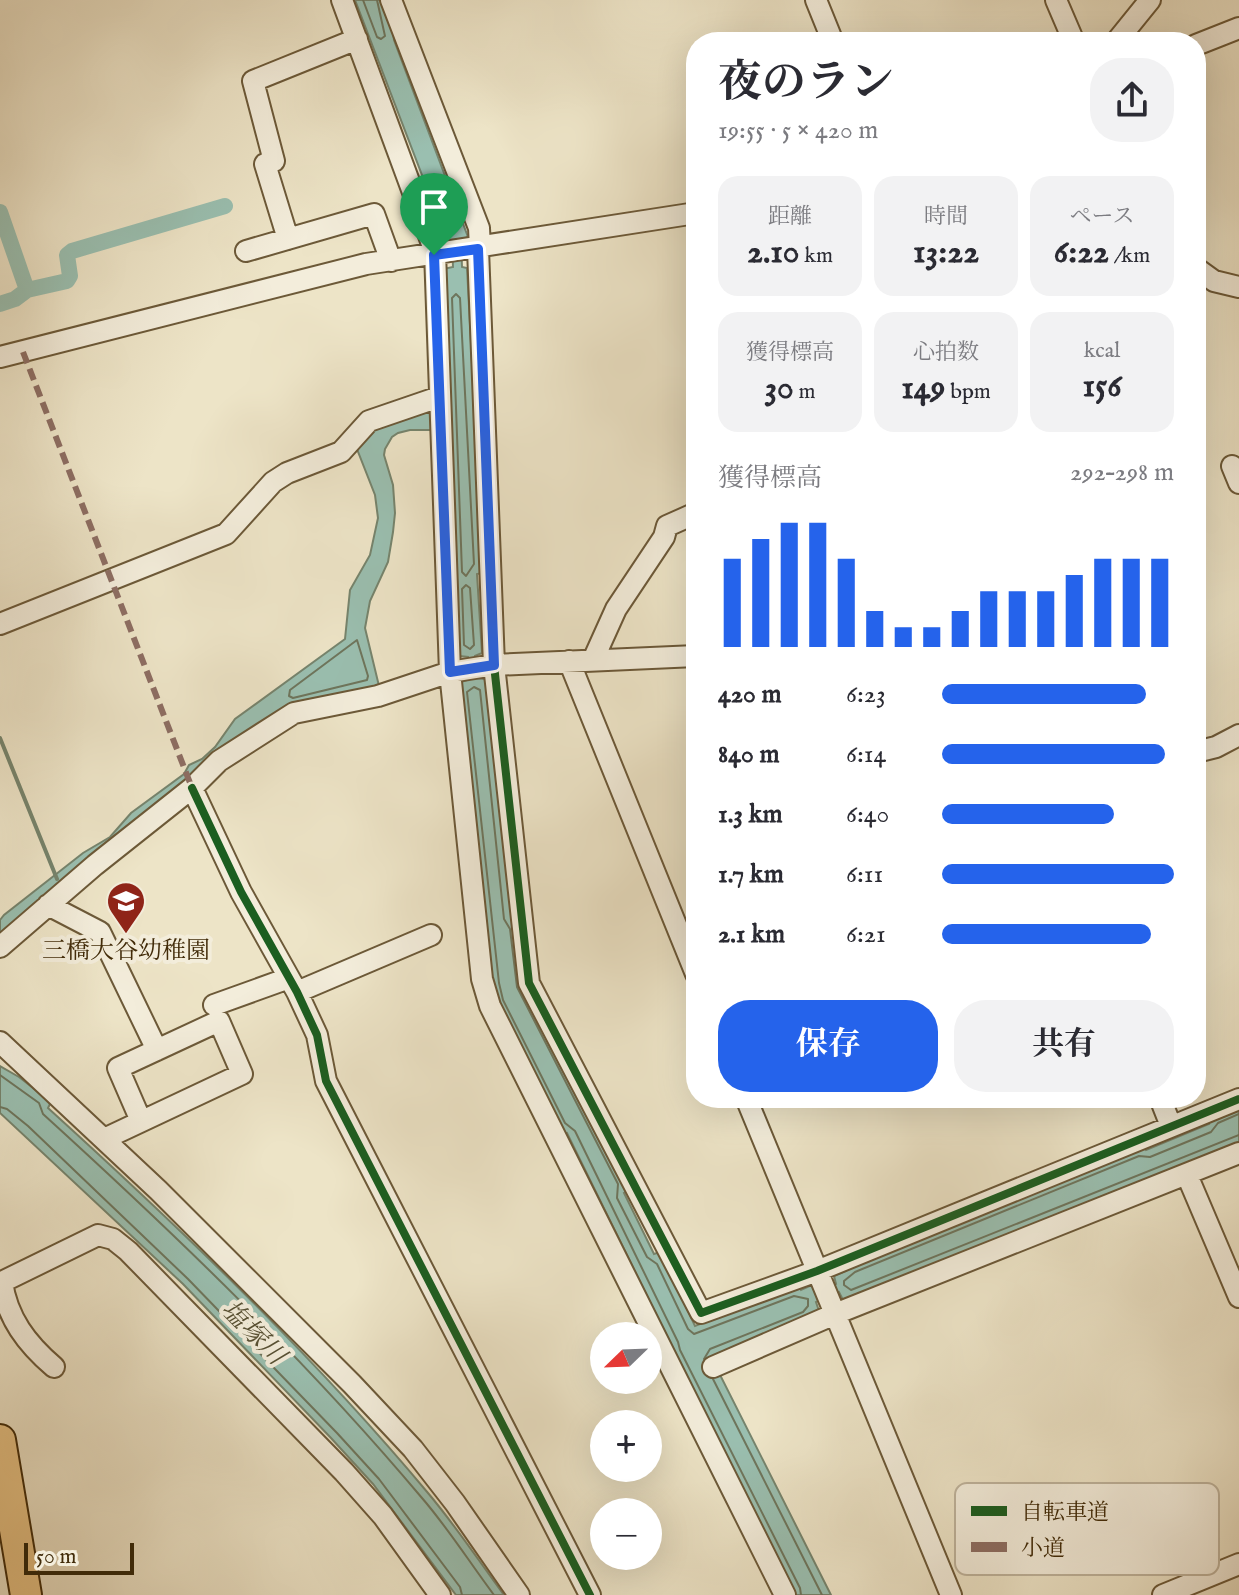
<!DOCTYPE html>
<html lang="ja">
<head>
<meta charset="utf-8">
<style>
	body { margin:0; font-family:"IM FELL English","Noto Serif JP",serif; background:#f2f2f3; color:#2b2b33; height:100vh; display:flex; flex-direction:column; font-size:30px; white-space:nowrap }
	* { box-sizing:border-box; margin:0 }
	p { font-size:26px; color:#7c7c81 }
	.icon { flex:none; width:44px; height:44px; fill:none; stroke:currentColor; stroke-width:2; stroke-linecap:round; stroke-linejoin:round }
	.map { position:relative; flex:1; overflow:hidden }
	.drawer { position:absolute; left:686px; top:32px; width:520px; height:1076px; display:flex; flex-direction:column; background:#fff; border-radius:32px; box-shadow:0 8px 32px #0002 }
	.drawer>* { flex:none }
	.needle { width:52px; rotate:247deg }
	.buttons { position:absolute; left:590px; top:1322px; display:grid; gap:16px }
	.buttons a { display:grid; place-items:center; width:72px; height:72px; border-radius:50%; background:#fff; box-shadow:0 8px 32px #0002; font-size:40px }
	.scale { position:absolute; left:24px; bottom:20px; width:110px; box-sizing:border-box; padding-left:8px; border:4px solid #412b09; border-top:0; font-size:22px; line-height:28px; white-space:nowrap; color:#412b09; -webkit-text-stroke:6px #f3eddb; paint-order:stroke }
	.pin { position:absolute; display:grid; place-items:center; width:68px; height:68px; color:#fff; margin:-82px -34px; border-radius:50% 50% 50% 0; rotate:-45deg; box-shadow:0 0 8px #0007 }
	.pin .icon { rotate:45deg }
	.round { display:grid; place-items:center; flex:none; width:84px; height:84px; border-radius:32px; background:#f2f2f3 }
	.headline { display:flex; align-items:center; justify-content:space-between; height:136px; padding:0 32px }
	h1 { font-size:44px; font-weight:700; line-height:60px }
	.figures { display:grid; grid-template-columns:repeat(3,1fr); gap:12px; height:136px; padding:8px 32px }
	.figures div { display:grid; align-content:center; border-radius:20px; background:#f2f2f3; text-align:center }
	.figures b { font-size:34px; font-weight:700 }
	.figures small { font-size:22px; font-weight:400 }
	.figures p { font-size:22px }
	.chart { height:224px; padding:16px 32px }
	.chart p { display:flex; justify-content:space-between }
	.chart svg { width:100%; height:144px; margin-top:8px; stroke:#2563eb; stroke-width:6 }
	.primary-button { display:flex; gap:16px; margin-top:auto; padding:16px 32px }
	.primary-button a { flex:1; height:92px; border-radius:32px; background:#2563eb; color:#fff; font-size:32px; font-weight:700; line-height:92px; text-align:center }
	.primary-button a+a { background:#f2f2f3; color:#2b2b33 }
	ul { padding:0 32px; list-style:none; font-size:26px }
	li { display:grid; grid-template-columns:128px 96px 1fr; align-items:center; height:60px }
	li i { height:20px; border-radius:10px; background:#2563eb }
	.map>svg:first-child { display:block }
</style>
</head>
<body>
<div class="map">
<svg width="1239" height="1595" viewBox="0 0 1239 1595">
	<rect width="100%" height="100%" fill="#ede4c7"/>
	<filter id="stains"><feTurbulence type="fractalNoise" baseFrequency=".0025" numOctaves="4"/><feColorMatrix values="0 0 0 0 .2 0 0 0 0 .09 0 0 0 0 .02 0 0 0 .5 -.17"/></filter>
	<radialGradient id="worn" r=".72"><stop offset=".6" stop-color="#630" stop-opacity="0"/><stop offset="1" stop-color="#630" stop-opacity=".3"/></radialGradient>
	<path fill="#9abfb0" stroke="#76846d" stroke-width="2" d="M355,0H383L392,22L394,40L468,237L461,240L462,267L467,268L483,573L477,574L482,653L475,656L477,678L484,679L488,683L524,984L630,1190L624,1193L654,1254L660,1252L695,1326L799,1285L801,1290L814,1284L818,1292L836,1284L834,1276L846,1271L845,1267L1143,1146L1146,1150L1209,1124L1207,1118L1239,1106V1142L844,1302L839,1292L816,1302L819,1311L711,1357L831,1595H794L567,1133L562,1135L491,985L458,683L470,679L468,657L459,656L443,269L453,267L452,240L443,241V230Z
		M424,406L433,413V430H410L398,433L392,437L385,449L384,455L393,485L395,513L393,532L388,562L370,601L365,628L379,686L291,706L207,764L0,937V920L4,915L83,853L110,837L131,813L184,774L189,765L202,759L215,747L235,719L345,639L350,590L370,555L378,518L375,495L355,444L359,436Z
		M0,1066L19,1077L51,1102L48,1108C181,1229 312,1354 428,1493C455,1525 479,1561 504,1595H456L373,1484L331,1438L183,1284L0,1113Z"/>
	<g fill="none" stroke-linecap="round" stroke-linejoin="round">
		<path stroke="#6e755c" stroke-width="2" d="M363,0L377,37L381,39L385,36L377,0
			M456,294L460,298L474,564L466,576L462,572L452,298Z
			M466,585L470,588L474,645L470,649L464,645L462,589Z
			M357,640L368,676L367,680L293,698L289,696L290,690Z
			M0,1075L39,1103L43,1114C176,1235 306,1360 422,1498C448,1528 470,1563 494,1595
			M0,1107L7,1109L28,1126L188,1279L337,1433L379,1479L460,1587L462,1595
			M1239,1114L1218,1123L1211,1132L1150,1157L1139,1156L855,1272L844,1281V1285L851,1290L1239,1135
			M704,1359L710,1349L803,1312L808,1306V1299L794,1296L694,1334L688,1329L657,1264L647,1257L617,1198L618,1184L517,987L510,929L504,919L480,690L474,687L467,692L499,983L503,1000L565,1123L575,1131L678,1342L680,1350L800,1588L801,1595
			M713,1379L822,1595"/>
		<path stroke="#76846d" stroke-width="4" d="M0,738L57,879"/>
		<path stroke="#9abfb0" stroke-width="16" d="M0,212L27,290
			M0,304L15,299L27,290L67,281L70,276L67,255L72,251L225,206"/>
		<g stroke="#6c5938" stroke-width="24">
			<path id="minor" d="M342,0L435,252L450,672L482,979L490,1006L785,1595
				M391,0L479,228L480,248
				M816,0L833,42
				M1056,0L1074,42
				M1116,42L1150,0
				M1196,45L1239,28
				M288,239L265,164L274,161L253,81L357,39
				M478,249L494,665L529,983L701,1313L817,1271L1239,1099
				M246,251L374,214L391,261
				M1196,268L1214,281L1239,287
				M0,357L366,264L696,213
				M1232,466L1239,483
				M0,624L226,534L273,482L287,473L341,452L369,421L439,397
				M593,660L616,609L664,537L667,526L696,513
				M569,661L696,974
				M1196,752L1216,747L1239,735
				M192,788L241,892L297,992L317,1035L326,1081L590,1595
				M48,905L100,932L157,1050
				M0,947L95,865L192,788L219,761L294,713L378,696L450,672L494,665L696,656
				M297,992L431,935
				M214,1005L289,978
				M0,1042L158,1190L352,1384L413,1449L455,1503L519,1595
				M746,1098L951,1595
				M1160,1098L1171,1126
				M104,1139L242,1074L219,1021L118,1068L141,1121
				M1187,1175L1239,1297
				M54,1367C27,1344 7,1318 2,1282L98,1235L113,1239L128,1251L344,1472L383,1516L440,1595
				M713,1367L835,1314L1239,1153
				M1163,1595L1239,1564"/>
		</g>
		<g stroke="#412b09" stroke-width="34">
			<path id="highway" d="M0,1440L26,1595"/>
		</g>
		<use href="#minor" stroke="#f3eddb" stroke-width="20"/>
		<use href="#highway" stroke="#e6c284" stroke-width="30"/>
		<path stroke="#8d6e63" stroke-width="6" stroke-dasharray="12 6" stroke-linecap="butt" d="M23,352L192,788"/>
		<g stroke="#f3eddb" stroke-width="13">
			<path id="cycleway" d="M478,249L494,665L529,983L701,1313L817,1271L1239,1099
				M192,788L241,892L297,992L317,1035L326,1081L590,1595"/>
		</g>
		<use href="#cycleway" stroke="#1b5e20" stroke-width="8"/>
	</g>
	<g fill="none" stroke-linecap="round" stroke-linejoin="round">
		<g stroke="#fff" stroke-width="16">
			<path id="route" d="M478,249L494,665L450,672L434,255Z"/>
		</g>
		<use href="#route" stroke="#2563eb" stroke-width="10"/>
	</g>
	<defs>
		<g id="school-pin" transform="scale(2)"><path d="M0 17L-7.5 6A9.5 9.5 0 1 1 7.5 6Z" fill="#8f2418" stroke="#f3eddb"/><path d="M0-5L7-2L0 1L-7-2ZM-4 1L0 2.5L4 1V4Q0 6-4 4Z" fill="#fff"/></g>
	</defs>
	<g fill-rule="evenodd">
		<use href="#school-pin" x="126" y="901"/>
	</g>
	<g text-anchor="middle" stroke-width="8" stroke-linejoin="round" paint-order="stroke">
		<g font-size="24" fill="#412b09" stroke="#f3eddb">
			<text x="126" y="958">三橋大谷幼稚園</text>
		</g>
		<g font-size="26" font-style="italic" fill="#575033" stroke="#f3eddb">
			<text transform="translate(254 1332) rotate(45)" y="9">塩塚川</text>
		</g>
	</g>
	<rect x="955" y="1483" width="264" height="92" rx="12" fill="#f3eddb" stroke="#beb39c" stroke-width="2"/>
	<rect x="971" y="1506" width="36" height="10" fill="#1b5e20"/>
	<rect x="971" y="1542" width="36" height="10" fill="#8d6e63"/>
	<g font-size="22" fill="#412b09">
		<text x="1021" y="1519">自転車道</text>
		<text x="1021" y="1555">小道</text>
	</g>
	<rect width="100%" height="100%" filter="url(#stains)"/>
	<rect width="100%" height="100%" fill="url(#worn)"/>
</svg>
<div class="buttons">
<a><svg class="needle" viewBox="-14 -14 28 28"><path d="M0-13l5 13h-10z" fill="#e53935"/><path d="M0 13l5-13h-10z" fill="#7c7c81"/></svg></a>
<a>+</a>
<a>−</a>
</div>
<div class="scale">50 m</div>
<div class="pin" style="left:434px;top:255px;background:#1e9e55"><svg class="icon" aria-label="arrive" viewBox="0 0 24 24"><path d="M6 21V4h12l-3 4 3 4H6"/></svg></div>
<section class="drawer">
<div class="headline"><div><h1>夜のラン</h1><p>19:55 · 5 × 420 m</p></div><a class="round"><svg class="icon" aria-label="share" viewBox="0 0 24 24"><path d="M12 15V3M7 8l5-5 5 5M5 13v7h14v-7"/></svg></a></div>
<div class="figures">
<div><p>距離</p><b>2.10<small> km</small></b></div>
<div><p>時間</p><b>13:22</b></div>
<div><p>ペース</p><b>6:22<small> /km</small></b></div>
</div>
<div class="figures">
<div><p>獲得標高</p><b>30<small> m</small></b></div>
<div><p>心拍数</p><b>149<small> bpm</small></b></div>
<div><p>kcal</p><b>156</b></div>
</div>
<div class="chart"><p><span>獲得標高</span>292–298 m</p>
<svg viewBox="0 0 160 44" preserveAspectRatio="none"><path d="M5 44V17M15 44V11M25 44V6M35 44V6M45 44V17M55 44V33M65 44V38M75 44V38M85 44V33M95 44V27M105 44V27M115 44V27M125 44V22M135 44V17M145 44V17M155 44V17"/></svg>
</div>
<ul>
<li><b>420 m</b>6:23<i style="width:88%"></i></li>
<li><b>840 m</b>6:14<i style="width:96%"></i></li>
<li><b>1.3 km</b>6:40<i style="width:74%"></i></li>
<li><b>1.7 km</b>6:11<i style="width:100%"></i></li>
<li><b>2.1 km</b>6:21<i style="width:90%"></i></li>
</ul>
<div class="primary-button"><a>保存</a><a>共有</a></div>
</section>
</div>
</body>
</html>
